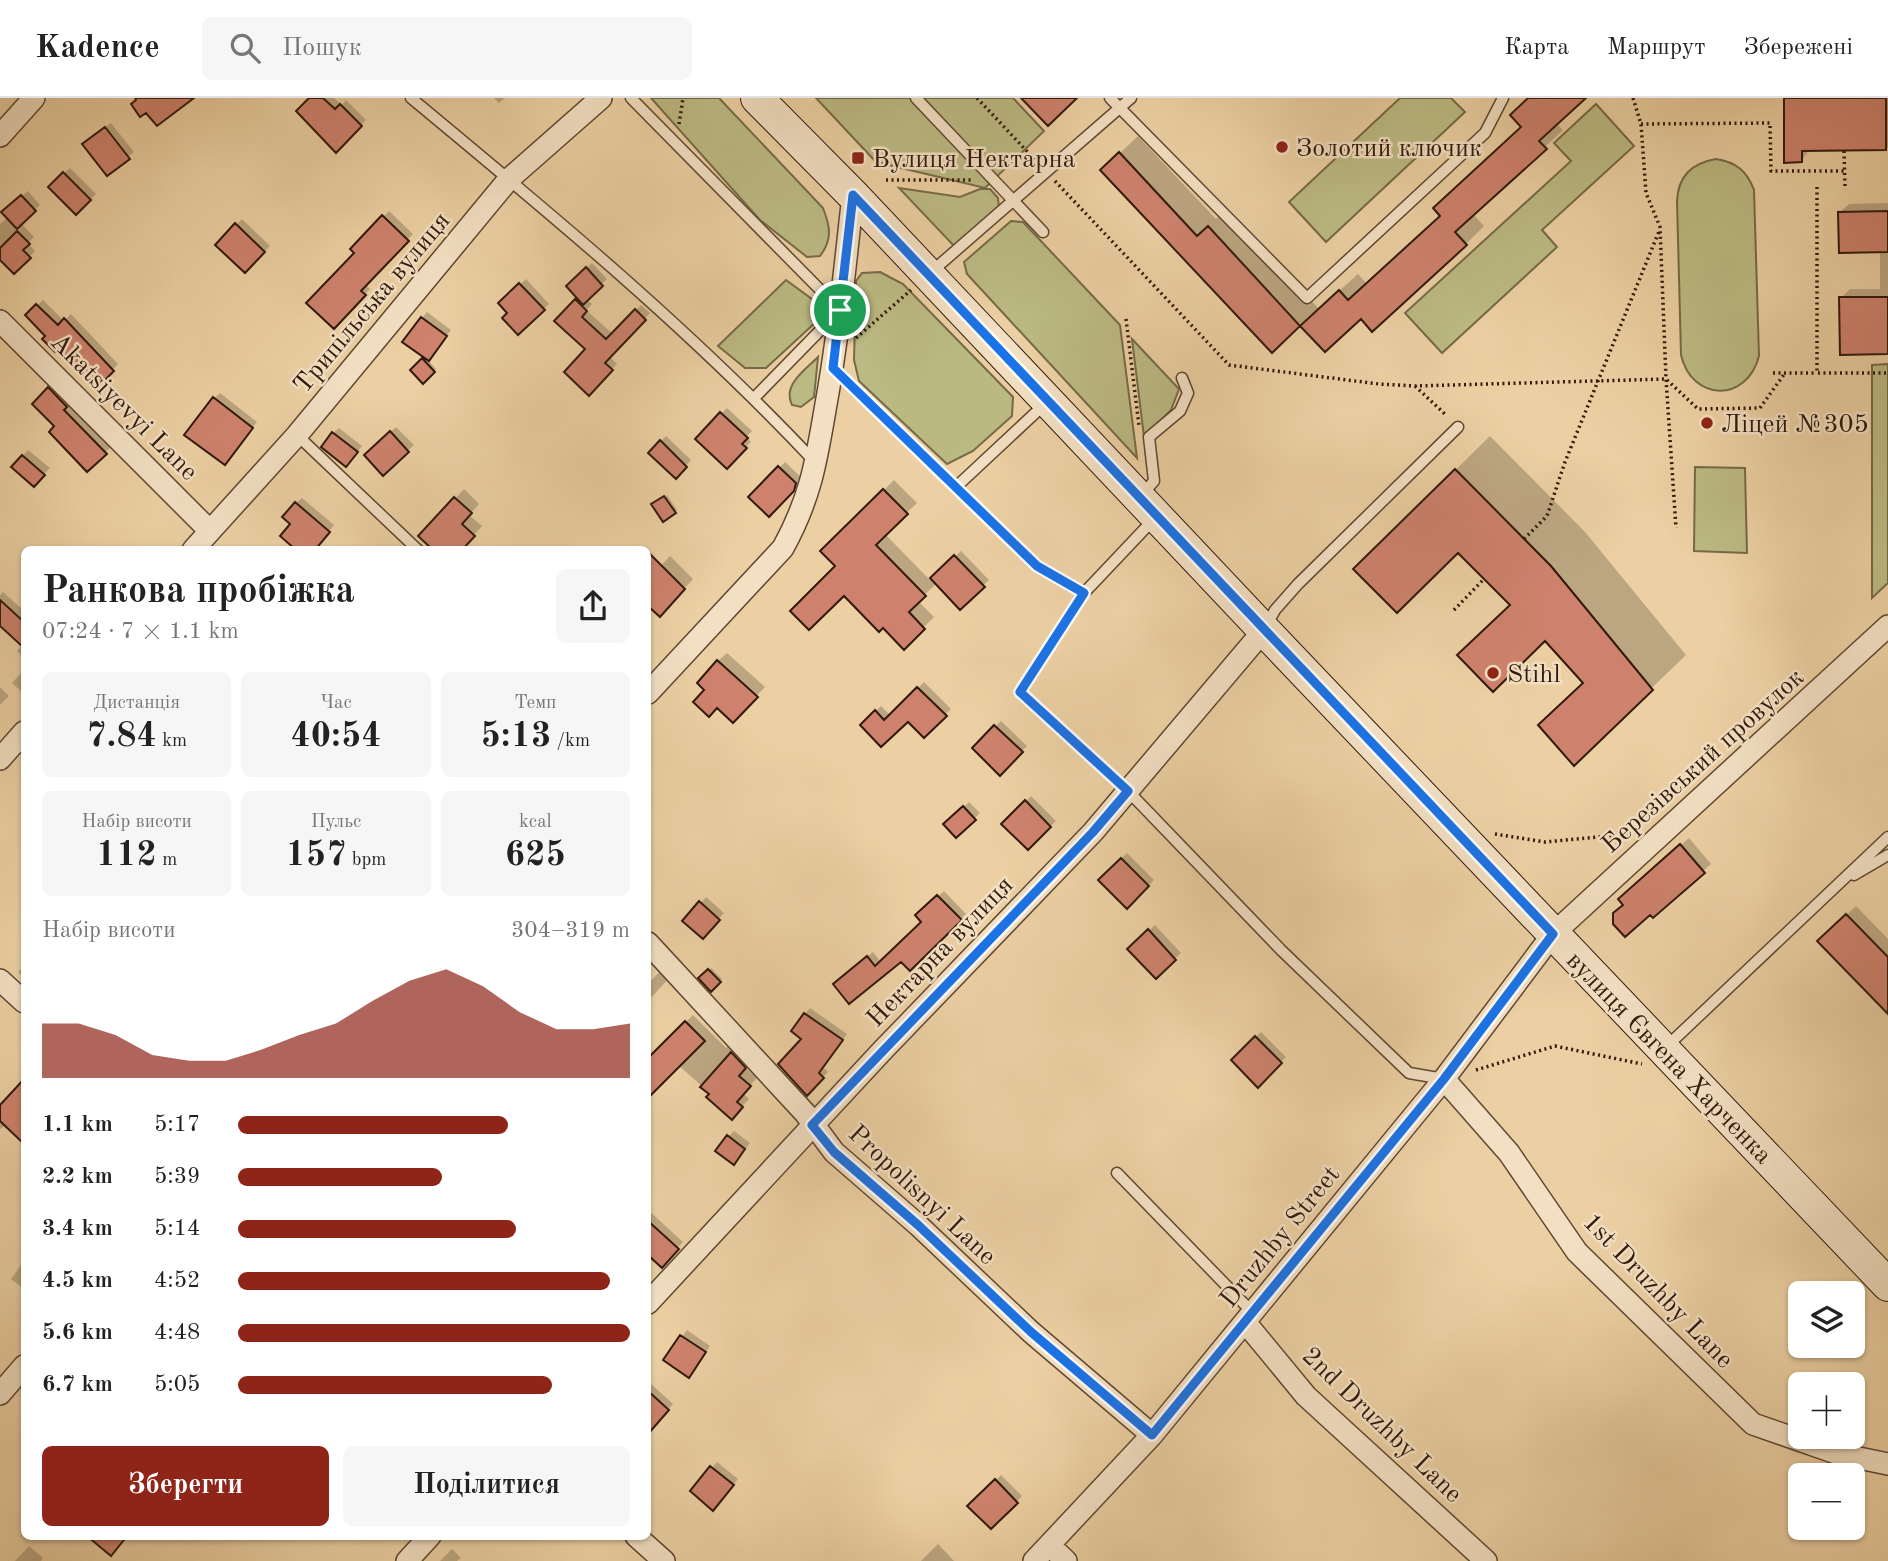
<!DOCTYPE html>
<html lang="uk">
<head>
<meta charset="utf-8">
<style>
	body { margin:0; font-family:"Old Standard TT",serif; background:#f6f6f6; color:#222; height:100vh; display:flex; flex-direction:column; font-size:26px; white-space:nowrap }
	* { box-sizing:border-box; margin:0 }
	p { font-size:23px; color:#767676 }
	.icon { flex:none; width:38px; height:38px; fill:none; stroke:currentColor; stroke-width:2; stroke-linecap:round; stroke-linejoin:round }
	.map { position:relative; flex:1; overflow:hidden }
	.panel { position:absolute; left:21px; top:448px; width:630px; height:994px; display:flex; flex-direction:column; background:#fff; border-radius:10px; box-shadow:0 2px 5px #0004 }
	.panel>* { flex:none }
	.fabs { position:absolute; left:1788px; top:1183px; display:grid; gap:14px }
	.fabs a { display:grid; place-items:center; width:77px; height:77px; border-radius:10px; background:#fff; box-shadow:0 2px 5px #0004; font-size:35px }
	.pin { position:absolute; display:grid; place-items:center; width:60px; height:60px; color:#fff; margin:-30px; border:4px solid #fff; border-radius:50%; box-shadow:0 2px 7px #0007 }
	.round { display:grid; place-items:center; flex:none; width:74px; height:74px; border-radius:10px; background:#f6f6f6 }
	.overview { display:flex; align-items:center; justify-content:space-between; height:119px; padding:0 21px }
	h1 { font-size:38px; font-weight:800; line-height:52px }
	.stats { display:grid; grid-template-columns:repeat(3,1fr); gap:10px; height:119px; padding:7px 21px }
	.stats div { display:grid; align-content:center; border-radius:10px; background:#f6f6f6; text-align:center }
	.stats b { font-size:35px; font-weight:800 }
	.stats small { font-size:19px; font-weight:400 }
	.stats p { font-size:19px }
	.chart { height:196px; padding:14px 21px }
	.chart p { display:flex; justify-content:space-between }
	.chart svg { width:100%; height:126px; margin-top:7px; fill:#8f2418; opacity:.7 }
	.cta { display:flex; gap:14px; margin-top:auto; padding:14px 21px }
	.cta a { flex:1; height:80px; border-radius:10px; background:#8f2418; color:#fff; font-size:28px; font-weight:800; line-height:80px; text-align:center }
	.cta a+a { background:#f6f6f6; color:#222 }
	ul { padding:0 21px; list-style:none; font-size:23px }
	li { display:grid; grid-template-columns:112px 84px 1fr; align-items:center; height:52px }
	li i { height:18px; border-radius:9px; background:#8f2418 }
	header { display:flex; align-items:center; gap:42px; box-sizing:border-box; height:98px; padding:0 35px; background:#fff; border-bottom:2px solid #e0e0e0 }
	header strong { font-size:33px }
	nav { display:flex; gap:38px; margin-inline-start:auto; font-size:24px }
	.search { width:490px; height:63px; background:#f6f6f6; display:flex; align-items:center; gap:18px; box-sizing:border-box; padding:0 24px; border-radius:10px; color:#767676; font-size:26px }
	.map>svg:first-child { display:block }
</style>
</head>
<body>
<header>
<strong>Kadence</strong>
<div class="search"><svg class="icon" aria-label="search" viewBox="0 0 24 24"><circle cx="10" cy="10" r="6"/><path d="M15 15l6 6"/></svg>Пошук</div>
<nav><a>Карта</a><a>Маршрут</a><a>Збережені</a></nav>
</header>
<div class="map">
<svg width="1888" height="1463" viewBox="0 0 1888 1463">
	<rect width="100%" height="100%" fill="#ecd0a3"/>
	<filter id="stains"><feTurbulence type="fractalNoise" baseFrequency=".00286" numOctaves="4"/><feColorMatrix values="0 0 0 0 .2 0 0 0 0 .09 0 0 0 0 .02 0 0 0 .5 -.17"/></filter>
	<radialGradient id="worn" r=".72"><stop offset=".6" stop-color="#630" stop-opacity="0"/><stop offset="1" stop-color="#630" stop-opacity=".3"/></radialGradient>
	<path fill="#bcba83" stroke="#766a47" stroke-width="2" d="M651,0H719L823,110C830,128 833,141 820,158L807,159L760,122Z
		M816,0H1013L1044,33L985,90L876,64Z
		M1400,0H1451L1465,14L1326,144L1289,104Z
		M1596,6L1634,48L1542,132L1557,149L1442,255L1405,215L1571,63L1554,45Z
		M1716,61C1736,64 1747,73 1754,92L1759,258C1747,305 1692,304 1681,257L1677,103C1678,78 1692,65 1716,61Z
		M899,90L960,99L980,91H990L998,100L999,110L954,148Z
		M1011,123L1023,124L1120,227L1137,360L967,176L964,164Z
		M880,174L903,186L1013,299L1012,318L973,353L947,366L859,283L854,262L856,183L862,175Z
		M786,182L820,207L817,223L766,270H745L718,248Z
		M1132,241L1179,291L1171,312L1144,339Z
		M818,259L814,299L801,309L792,307C782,287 805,272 818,259Z
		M1888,266V485L1872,500V267Z
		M1695,369L1745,370L1747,455L1694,453Z"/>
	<path fill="#0003" d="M311,0H334L342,7L346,2L366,22L336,53Z
		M494,0H505L499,5Z
		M1529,0H1583L1556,25L1563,32L1473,116L1484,128L1466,146L1373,231L1361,219L1325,252L1300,225L1272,252L1102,72L1138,38L1216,121L1226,112L1319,211L1358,176L1367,186L1442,118L1523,28Z
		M1786,0H1888V78V50L1810,51L1801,63Z
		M111,25L134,54L108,76L90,41Z
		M70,70L96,96L76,115L50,89Z
		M28,93L40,107L21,125L34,139L28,145L35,153L14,174L2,162L0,164V126L8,119L4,115Z
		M1888,105V254L1841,200L1850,191H1880V152L1840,114L1849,106Z
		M389,113L413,136L365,186L370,191L334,229L357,155L352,151Z
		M242,121L270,148L245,173L217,147Z
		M592,165L607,181L586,201L592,206L586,212L613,236L641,207L650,215L609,258L617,266L589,295L587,251L557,223L579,199L568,188Z
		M526,181L549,206L518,235L510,215L500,205Z
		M43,202L64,223L71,216L118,266L98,287L27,217Z
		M427,214L451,232L428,262L436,271L423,283L412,272L426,259L422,220Z
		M54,285L68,305L111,349L87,371L57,328L34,306Z
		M220,295L257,324L230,360L214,301Z
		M727,310L752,333L746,339L751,344L727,368L697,341Z
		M396,329L414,347L383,375L366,357Z
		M339,330L362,348L352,361L333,335Z
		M666,338L691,362L676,379L650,355Z
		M1490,338L1585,434L1686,557L1574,665L1540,627L1584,584L1458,452L1355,471Z
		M28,352L50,370L34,387L13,369Z
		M785,364L801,379L799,386L769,416L751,399Z
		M894,382L917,405L885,436L930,482L961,453L989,482L960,509L937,485L918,503L934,519L904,549L823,453Z
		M464,391L479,406L469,417L482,428L461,452L421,438Z
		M667,397L677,412L664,421L656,404Z
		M302,400L334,427L314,452L293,426L296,405Z
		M670,458L693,481L660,517L648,506V482Z
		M3,494L24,513V561L17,553L23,546L0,526V497Z
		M727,555L765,589L742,614L706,592L718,563Z
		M24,572V596L12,585Z
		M924,584L951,611L924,638L908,622L862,627L881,608L891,618Z
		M0,589L9,598L0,607Z
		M1001,623L1027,648L1000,675L974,650Z
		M1031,698L1056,723L1028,750L1004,726Z
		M969,704L980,715L956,738L945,726Z
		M1689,740L1711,766L1653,818L1625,806L1628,793Z
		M1127,755L1154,782L1127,809L1100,782Z
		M944,793L966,816L910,870L901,861L841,880L873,854L881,864L924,824L918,817Z
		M706,799L724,815L702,839L684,823Z
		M1856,808L1888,841V902L1820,843Z
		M1155,827L1181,855L1156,879L1130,851Z
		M24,868V880L18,874Z
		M663,870L671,878L648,903V886Z
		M711,870L722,881L711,891L701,880Z
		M810,910L847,936L823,969L828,974L807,996L804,940L805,916Z
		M693,917L726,950L734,942L752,962L745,969L757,980L743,995L749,1001L739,1012L711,996L678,967L648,998V963Z
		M1261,934L1286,959L1258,987L1233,962Z
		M24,983V1043L6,1027L0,1031V1010Z
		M734,1033L750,1045L739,1059L728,1039Z
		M648,1112L683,1144L662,1167L648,1155Z
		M24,1163V1191L11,1181Z
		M687,1232L710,1248L694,1272L665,1262Z
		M650,1285L673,1306L648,1334V1288Z
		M717,1364L738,1381L719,1405L712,1370Z
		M1001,1377L1022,1398L991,1429L970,1408Z
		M938,1446L954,1463H921Z
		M29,1448L43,1460L41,1463H15Z
		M452,1451L461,1460L457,1463H440Z"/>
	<path fill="#ce826d" stroke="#31190b" stroke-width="2" d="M135,0H194L157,28L146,15L140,19L131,6L136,2Z
		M309,0H323L335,11L340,6L362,28L336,55L296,13Z
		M1021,0H1077L1048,28Z
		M1528,0H1586L1539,43L1547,51L1455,134L1467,147L1372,234L1361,221L1325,254L1300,228L1339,192L1348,202L1440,118L1433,110L1521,29L1510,17Z
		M1784,0H1886V52L1802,53V64L1784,65Z
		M105,29L130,61L107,78L82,46Z
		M1119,54L1197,138L1208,128L1300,228L1272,255L1100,72Z
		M63,74L91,102L76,117L48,89Z
		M21,97L36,113L17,131L1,114Z
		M1888,113V154L1839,155L1838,114Z
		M382,117L409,143L361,193L366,197L334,231L306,205L354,155L350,151Z
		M235,125L265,154L245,175L215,147Z
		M17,133L30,146L23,152L31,160L14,176L0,162V150Z
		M586,169L603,188L583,207L566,188Z
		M519,185L545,212L518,237L502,220L507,215L498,205Z
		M1839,199H1888V256L1840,257Z
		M575,201L587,213L582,219L606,241L635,211L646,222L605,265L613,272L589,298L564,274L585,251L554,223Z
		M36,206L58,227L64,220L114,273L98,289L57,251L55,254L42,241L45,238L25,217Z
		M421,219L447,238L429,263L402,244Z
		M422,260L435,274L423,286L410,272Z
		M48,289L67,309L64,312L107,356L87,374L49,334L54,328L32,306Z
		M213,299L253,330L225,367L184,337Z
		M720,314L748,340L742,346L747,350L727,371L695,341Z
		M390,333L409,354L383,378L364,357Z
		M332,334L358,354L346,369L321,349Z
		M660,342L687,369L676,381L648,355Z
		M22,357L45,377L34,389L11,369Z
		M778,368L796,385L794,393L769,419L748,399Z
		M1455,371L1551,468L1653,592L1574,668L1538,627L1583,585L1545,543L1493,594L1457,557L1510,507L1458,455L1397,515L1353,471Z
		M883,391L908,416L876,447L926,498L909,514L925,531L904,552L883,530L879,534L844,498L809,532L790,513L835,468L820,453Z
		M664,398L676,415L663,424L651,406Z
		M454,399L472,415L462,426L475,438L462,452H433L418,438Z
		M295,404L330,434L315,452H296L280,438L290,426L282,419Z
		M648,454L685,491L660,519L648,508Z
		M954,457L985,489L960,512L930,480Z
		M0,502L24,524V550L0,528Z
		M717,562L758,599L733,625L717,610L709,619L693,604L704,592L697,585Z
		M917,589L947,618L924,640L908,624L881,649L860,627L875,612L884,622Z
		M994,627L1023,654L1000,678L972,650Z
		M1025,702L1051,729L1028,752L1001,726Z
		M963,708L976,722L956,740L943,726Z
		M1680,746L1705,775L1653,820L1650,817L1625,839L1613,826V815L1623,807L1618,801Z
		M1121,760L1149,788L1127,811L1098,782Z
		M937,797L962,822L910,873L901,864L849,906L833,886L867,858L875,868L921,824L915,817Z
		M699,803L720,822L703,841L682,823Z
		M1846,816L1888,859V916L1817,843Z
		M1148,831L1176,862L1156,881L1127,851Z
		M708,871L721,884L711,894L698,880Z
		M804,915L843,942L819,975L824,980L807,998L778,966L801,941L791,933Z
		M685,923L705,943L648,1000V960Z
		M1255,938L1282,965L1258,990L1231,962Z
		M731,954L746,970L739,978L751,988L737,1004L743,1009L732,1022L706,999L709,996L700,989Z
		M24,981V1046L0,1023V1007Z
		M727,1037L745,1051L734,1067L715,1053Z
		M648,1123L679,1151L662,1170L648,1157Z
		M680,1237L706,1254L689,1280L663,1262Z
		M648,1293L669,1312L648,1336Z
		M710,1368L734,1387L713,1413L690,1393Z
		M995,1381L1018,1405L991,1431L967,1408Z
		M87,1438H127L111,1458Z"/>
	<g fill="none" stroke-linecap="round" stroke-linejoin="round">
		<g stroke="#604731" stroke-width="13">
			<path id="lane" d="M411,0C551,116 690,231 814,363
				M631,0L840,212L755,299
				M916,0L1043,134
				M1110,0L1307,200L1485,35L1503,0
				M930,175L1131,0
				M833,270L1037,468L1084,495L1155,420
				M297,337L418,452
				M956,389L1046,305
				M1141,398L1154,383L1149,339L1180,313L1188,295L1182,280
				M1084,495L1020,594L1128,693L1281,852L1409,975L1444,981
				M1265,530L1275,512L1298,486L1458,329
				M1854,777L1888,757
				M1665,950L1888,739
				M1117,1075L1253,1215"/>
		</g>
		<g stroke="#604731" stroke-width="24">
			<path id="street" d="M0,38L34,0
				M0,223L210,433
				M193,452L297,337L509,81L601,0
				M648,595L783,450C810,401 816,365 825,312C838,241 845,169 853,97
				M0,661L24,634
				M648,845L805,1015L834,1054L918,1127L1031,1234L1152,1337
				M0,882L24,904
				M1444,981L1509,1055L1577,1154L1753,1326L1839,1356L1888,1366
				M648,1205L882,953L1093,734L1264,532
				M1245,1224L1306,1298L1486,1463
				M0,1296L24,1268
				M636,1438L664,1463
				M1049,1447L1066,1463
				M407,1463L430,1438
				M1034,1463L1152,1337L1444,981L1553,836L1888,528"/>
		</g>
		<g stroke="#31190b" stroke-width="34">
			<path id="secondary" d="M757,0L853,97L1264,532L1888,1187"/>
		</g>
		<path stroke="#31190b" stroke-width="3.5" stroke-dasharray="2 3.5" stroke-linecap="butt" d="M977,0L1038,65
			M1633,0L1641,26L1646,95L1660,129L1666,281L1676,430
			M679,26L683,0
			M1641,26L1770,25L1771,73H1845
			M1844,53L1845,89
			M886,82H972
			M1055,83L1229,267L1379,286L1415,288L1666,281L1698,311L1760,310L1785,275
			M1817,89V275H1888
			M1126,221L1139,328
			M856,240L911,192
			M1773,275H1817
			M1415,288L1447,318
			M1524,441L1547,418L1565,364L1660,131
			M1454,512L1484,481
			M1495,736L1545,744L1630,736
			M1476,972L1555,948L1642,966"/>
		<use href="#lane" stroke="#f3e0c3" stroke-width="10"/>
		<use href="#street" stroke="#f3e0c3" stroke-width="21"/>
		<use href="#secondary" stroke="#f3e0c3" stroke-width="32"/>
	</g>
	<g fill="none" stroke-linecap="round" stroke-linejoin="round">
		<g stroke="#fff" stroke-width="14">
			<path id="route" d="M853,97L1553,836L1444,981L1152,1337L1031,1234L918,1127L834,1054L812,1027L1093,734L1128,693L1020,594L1084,495L1037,468L833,270Z"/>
		</g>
		<use href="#route" stroke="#1a73e8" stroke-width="9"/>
	</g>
	<g fill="#8f2418" stroke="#f3e0c3" stroke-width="2.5">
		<circle cx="1282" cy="49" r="7"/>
		<rect x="851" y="53" width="14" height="14" rx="3.5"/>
		<circle cx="1707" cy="325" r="7"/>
		<circle cx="1493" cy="575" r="7"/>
	</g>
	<g text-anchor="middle" stroke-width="5" stroke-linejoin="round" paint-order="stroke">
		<g font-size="26" fill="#31190b" stroke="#f3e0c3" text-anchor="start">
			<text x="1296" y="58">Золотий ключик</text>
			<text x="872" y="69">Вулиця Нектарна</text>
			<text x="1721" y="334">Ліцей №305</text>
			<text x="1507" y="584">Stihl</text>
		</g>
		<g font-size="26" fill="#31190b" stroke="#f3e0c3">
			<text transform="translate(371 204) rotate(-50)" y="9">Трипільська вулиця</text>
			<text transform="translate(125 308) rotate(45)" y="9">Akatsiyevyi Lane</text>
			<text transform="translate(1702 662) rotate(-42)" y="9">Березівський провулок</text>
			<text transform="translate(939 853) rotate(-46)" y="9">Нектарна вулиця</text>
			<text transform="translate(1670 959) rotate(46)" y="9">вулиця Євгена Харченка</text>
			<text transform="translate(923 1096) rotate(43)" y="9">Propolisnyi Lane</text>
			<text transform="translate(1279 1138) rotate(-51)" y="9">Druzhby Street</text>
			<text transform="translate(1659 1192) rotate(46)" y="9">1st Druzhby Lane</text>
			<text transform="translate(1383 1326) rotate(44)" y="9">2nd Druzhby Lane</text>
		</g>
	</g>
	<rect width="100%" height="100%" filter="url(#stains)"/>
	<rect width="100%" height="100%" fill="url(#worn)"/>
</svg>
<div class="fabs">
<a><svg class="icon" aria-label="layers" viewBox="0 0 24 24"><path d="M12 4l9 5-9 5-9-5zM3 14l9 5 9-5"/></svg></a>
<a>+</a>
<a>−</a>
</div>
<div class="pin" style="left:840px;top:212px;background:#1e9e55"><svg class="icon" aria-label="arrive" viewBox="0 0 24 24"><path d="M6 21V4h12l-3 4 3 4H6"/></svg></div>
<section class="panel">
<div class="overview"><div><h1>Ранкова пробіжка</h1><p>07:24 · 7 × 1.1 km</p></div><a class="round"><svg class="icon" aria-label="share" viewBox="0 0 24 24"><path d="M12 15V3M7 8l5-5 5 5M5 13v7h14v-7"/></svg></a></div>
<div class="stats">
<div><p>Дистанція</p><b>7.84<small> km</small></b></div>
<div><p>Час</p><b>40:54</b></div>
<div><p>Темп</p><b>5:13<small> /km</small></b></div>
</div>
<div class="stats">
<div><p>Набір висоти</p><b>112<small> m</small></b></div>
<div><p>Пульс</p><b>157<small> bpm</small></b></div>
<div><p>kcal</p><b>625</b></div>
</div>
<div class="chart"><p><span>Набір висоти</span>304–319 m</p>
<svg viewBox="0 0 160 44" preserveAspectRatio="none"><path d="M0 44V25L10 25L20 29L30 36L40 38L50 38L60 34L70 29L80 25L90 17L100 10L110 6L120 12L130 21L140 27L150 27L160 25V44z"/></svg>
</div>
<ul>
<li><b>1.1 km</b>5:17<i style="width:69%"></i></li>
<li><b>2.2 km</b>5:39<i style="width:52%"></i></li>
<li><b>3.4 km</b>5:14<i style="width:71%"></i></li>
<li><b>4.5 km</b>4:52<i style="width:95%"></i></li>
<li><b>5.6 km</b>4:48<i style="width:100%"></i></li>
<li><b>6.7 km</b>5:05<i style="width:80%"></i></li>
</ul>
<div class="cta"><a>Зберегти</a><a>Поділитися</a></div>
</section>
</div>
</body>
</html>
